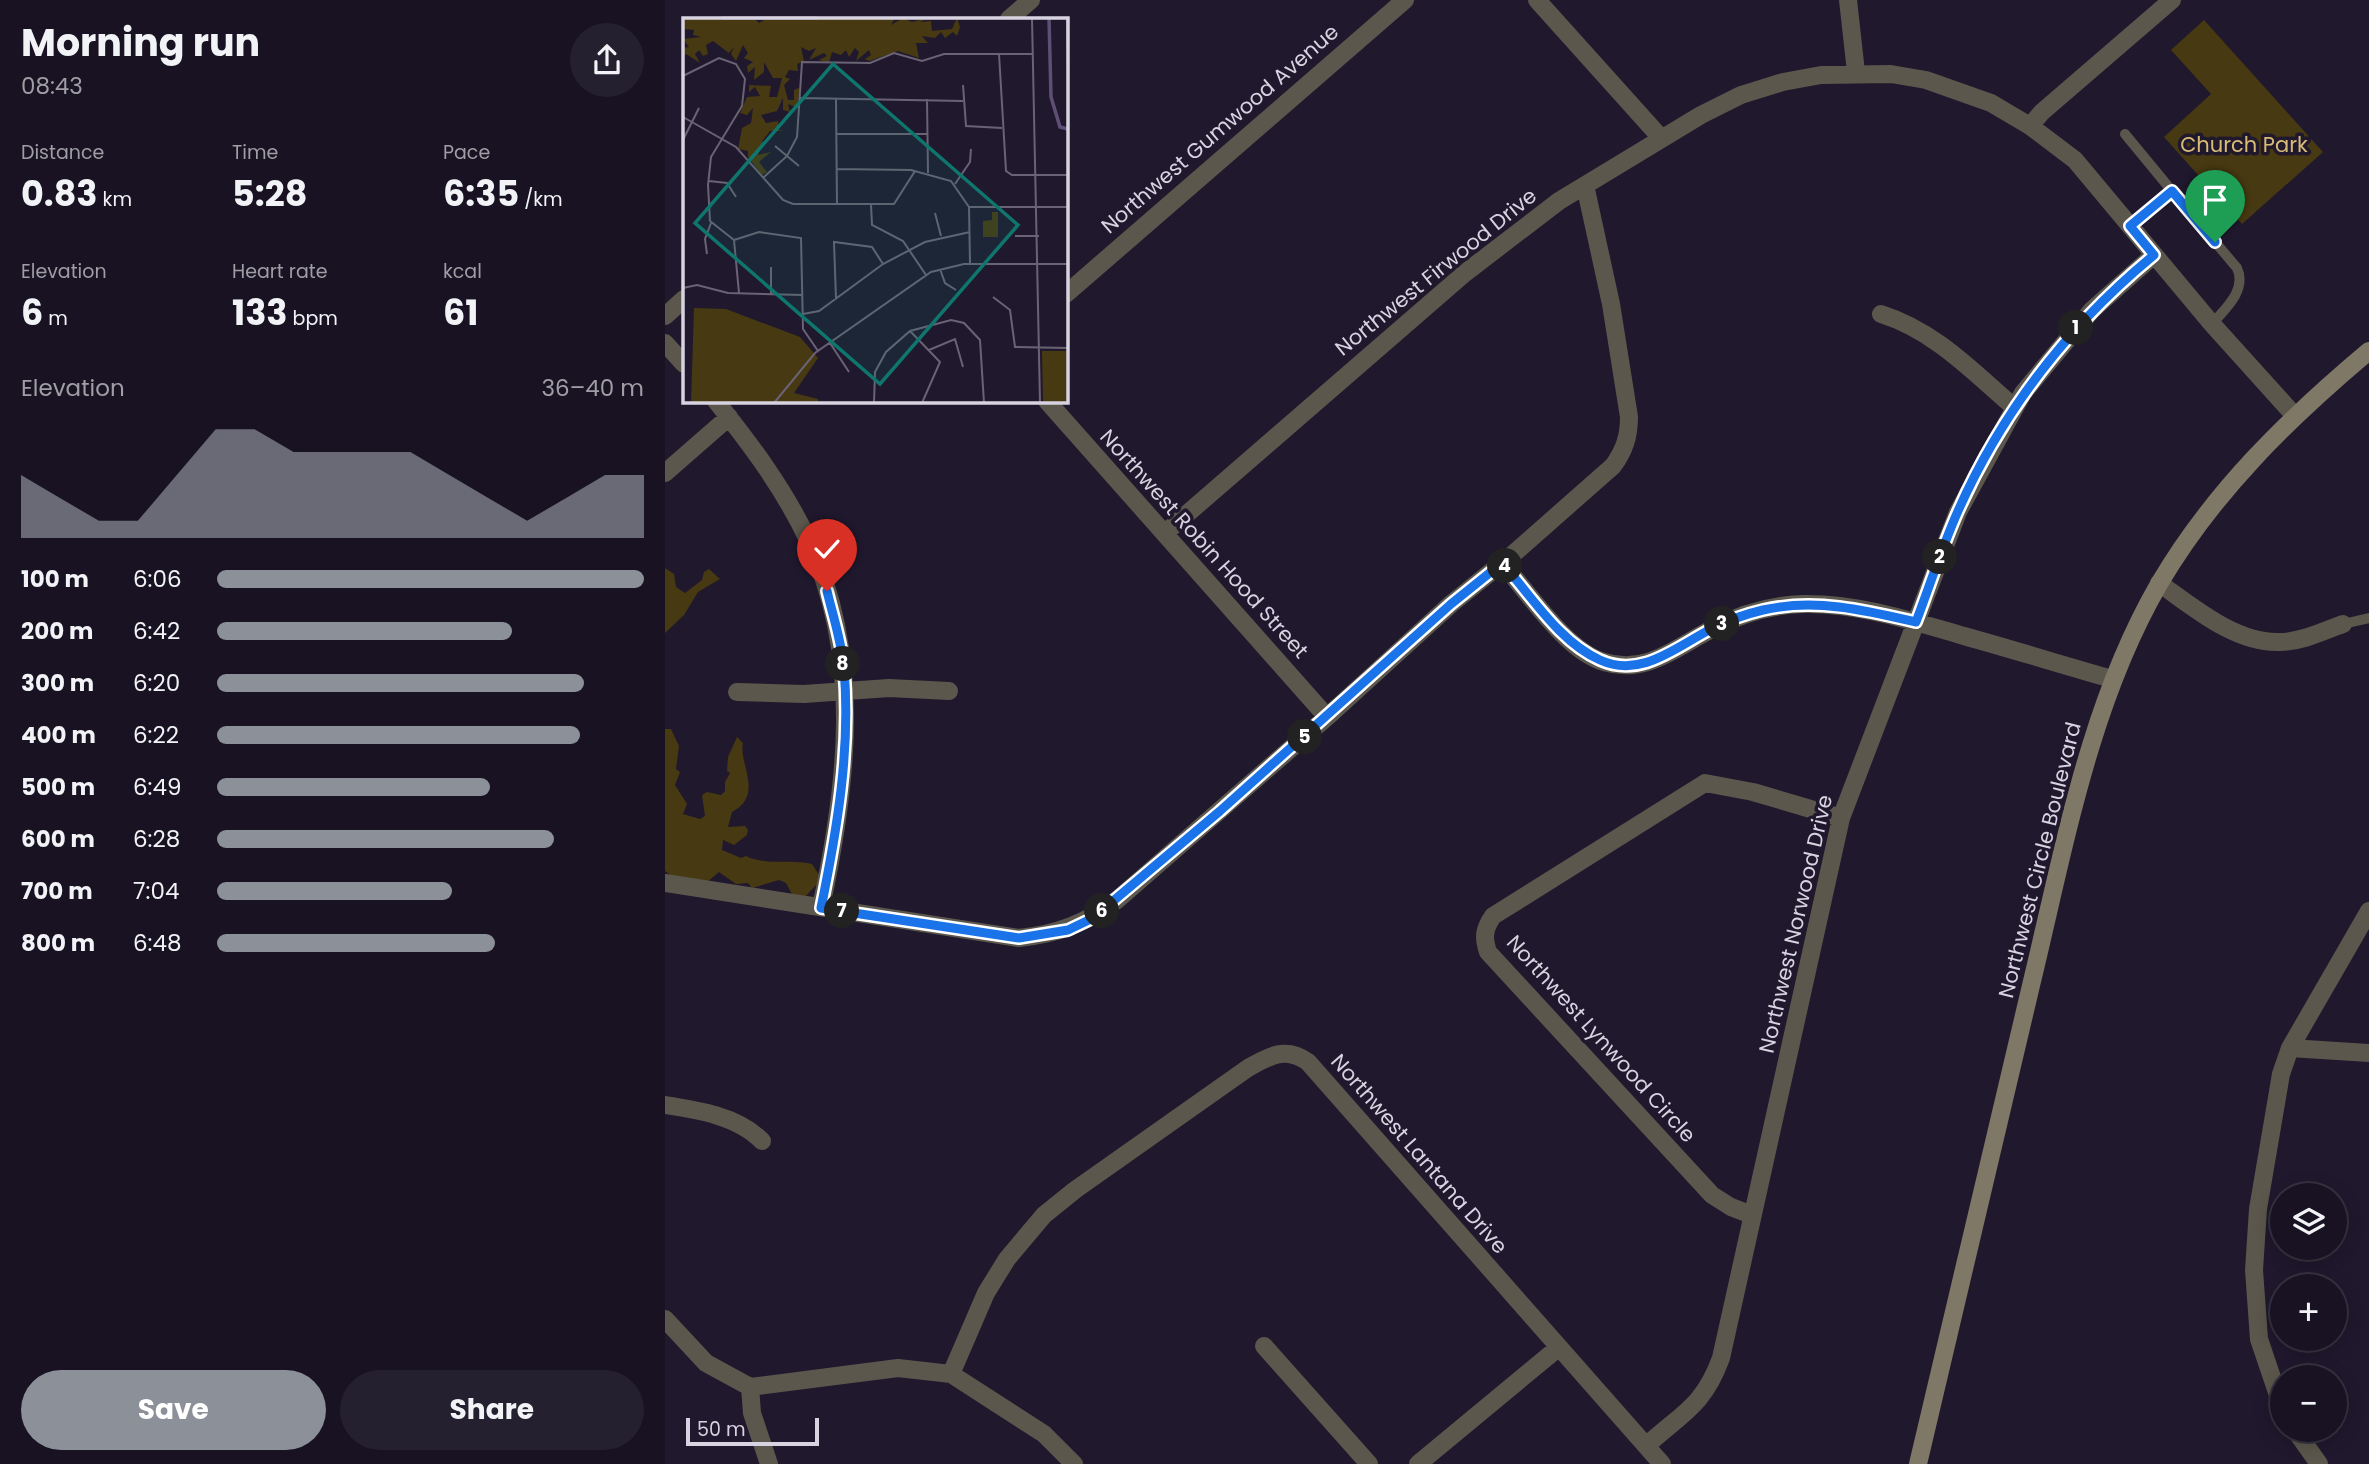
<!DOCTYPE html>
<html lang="en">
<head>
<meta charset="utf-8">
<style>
	body { margin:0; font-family:Poppins,sans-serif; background:#25202f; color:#f1f3f6; height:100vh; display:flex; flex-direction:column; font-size:26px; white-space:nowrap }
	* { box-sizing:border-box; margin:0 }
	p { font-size:23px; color:#9f9ea5 }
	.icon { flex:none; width:38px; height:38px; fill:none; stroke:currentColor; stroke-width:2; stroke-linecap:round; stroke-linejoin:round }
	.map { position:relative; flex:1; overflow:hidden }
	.side { display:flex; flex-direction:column; background:#181222; width:665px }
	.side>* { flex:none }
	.tools { position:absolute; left:1605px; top:1183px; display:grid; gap:14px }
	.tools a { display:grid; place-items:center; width:77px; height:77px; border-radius:50%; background:#181222; box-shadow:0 4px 18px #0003,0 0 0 2px #363240; font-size:35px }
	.scale { position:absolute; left:21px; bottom:18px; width:133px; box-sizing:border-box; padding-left:7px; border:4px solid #d8d3e1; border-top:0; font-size:19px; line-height:24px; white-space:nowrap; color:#d8d3e1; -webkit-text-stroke:5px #20182d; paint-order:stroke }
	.pin { position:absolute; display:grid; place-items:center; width:60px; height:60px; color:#fff; margin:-72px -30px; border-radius:50% 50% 50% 0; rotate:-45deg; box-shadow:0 0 7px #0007 }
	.pin .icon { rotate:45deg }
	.km { position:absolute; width:35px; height:35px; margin:-18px; border-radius:50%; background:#222; color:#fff; font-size:19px; line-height:35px; text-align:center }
	.round { display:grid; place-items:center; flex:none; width:74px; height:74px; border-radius:37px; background:#25202f }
	.summary { display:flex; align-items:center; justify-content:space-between; height:119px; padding:0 21px }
	h1 { font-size:38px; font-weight:700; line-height:52px }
	.figures { display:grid; grid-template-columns:repeat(3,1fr); gap:10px; height:119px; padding:7px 21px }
	.figures div { display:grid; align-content:center }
	.figures b { font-size:35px; font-weight:700 }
	.figures small { font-size:19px; font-weight:400 }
	.figures p { font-size:19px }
	.chart { height:196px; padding:14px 21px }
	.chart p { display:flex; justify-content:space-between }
	.chart svg { width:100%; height:126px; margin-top:7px; fill:#8c9099; opacity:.7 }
	.cta { display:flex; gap:14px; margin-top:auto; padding:14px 21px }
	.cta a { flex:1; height:80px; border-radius:42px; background:#8c9099; color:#fff; font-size:28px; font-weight:700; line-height:80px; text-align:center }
	.cta a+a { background:#25202f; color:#f1f3f6 }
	ul { padding:0 21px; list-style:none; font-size:23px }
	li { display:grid; grid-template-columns:112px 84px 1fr; align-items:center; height:52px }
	li i { height:18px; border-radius:9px; background:#8c9099 }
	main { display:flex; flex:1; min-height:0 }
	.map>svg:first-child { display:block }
</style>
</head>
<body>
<main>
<section class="side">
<div class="summary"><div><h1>Morning run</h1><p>08:43</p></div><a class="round"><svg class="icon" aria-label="share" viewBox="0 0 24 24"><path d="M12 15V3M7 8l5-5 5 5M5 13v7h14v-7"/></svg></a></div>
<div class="figures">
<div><p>Distance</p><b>0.83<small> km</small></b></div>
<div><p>Time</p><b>5:28</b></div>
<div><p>Pace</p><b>6:35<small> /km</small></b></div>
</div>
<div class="figures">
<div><p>Elevation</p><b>6<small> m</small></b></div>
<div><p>Heart rate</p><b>133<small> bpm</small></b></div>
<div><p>kcal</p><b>61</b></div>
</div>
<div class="chart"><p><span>Elevation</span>36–40 m</p>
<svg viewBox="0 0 160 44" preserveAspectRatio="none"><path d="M0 44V22L10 30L20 38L30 38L40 22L50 6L60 6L70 14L80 14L90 14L100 14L110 22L120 30L130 38L140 30L150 22L160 22V44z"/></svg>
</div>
<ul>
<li><b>100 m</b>6:06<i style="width:100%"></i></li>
<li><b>200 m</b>6:42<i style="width:69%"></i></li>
<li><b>300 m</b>6:20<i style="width:86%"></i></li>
<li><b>400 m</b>6:22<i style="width:85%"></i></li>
<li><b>500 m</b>6:49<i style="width:64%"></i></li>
<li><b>600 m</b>6:28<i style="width:79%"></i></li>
<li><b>700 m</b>7:04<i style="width:55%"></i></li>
<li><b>800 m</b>6:48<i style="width:65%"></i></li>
</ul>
<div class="cta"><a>Save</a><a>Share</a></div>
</section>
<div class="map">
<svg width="1704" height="1464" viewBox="0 0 1704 1464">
	<rect width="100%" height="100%" fill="#20182d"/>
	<path fill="#473911" d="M1539,20L1658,152L1577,224L1499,137L1546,94L1506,50Z
		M0,568L9,574L11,587L20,593L37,580L39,572L44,569L55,579L33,592L19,615L0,633Z
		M0,729H6L14,746L11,769L15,772L10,785L22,804L18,814L35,819L40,816L37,795L42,792L56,795L60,791V782L65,773L62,771L63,757L72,737L78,743C73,763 100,795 67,812L63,827L80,826L83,830L82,835L69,845L58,840L57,850L76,858L81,856C101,866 126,859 147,864L154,875L152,884L138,899L128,896L121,883L114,880L87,888L83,883L71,884L54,872L41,883L9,878L0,871Z"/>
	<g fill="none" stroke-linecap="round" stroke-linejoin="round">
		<path stroke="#5b574c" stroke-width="10" d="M1460,134L1507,191
			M1465,226L1507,191L1572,268C1582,290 1561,308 1547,324
			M1678,624L1704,618"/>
		<path stroke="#5b574c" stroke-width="18" d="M872,0L996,138
			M1183,0L1191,72
			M344,19L366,0
			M1365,126L1377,112L1507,0
			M401,294L740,0
			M1216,314C1270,331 1307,371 1349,407
			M0,316L19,299
			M0,343L19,364
			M51,401C86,445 120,490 144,542C198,658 182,787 156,907
			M382,401L662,717
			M0,473L64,417
			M500,533L800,273L894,201L1036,115L1076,95L1118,82L1156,75L1226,74L1261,80L1326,103L1365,126L1410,160L1547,324L1630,416
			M837,563C863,592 901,651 939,662C982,675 1011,647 1047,629C1075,614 1107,605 1138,604C1193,603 1247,621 1299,636C1349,650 1398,665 1447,679
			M1494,583C1528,607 1571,644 1615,642C1636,642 1658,631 1678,624
			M72,692L139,694L224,688L284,691
			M0,883L354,938C393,934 421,923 452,900L662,717L786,604L847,555L948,466C959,451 964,437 964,417L946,304L920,185
			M1625,1048L1704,1053
			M0,1105C33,1110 73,1116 97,1141
			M1087,1215L1066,1207L1047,1195L823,952C818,937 819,929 828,916L1040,783L1088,792L1176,818
			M0,1319L41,1363L85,1387L233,1368L286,1374L379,1434L409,1464
			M599,1346L704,1464
			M286,1374L321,1293L342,1259L379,1215L410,1190L583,1068C604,1056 621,1046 643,1062L997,1464
			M85,1387L87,1413L104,1464
			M1617,1407L1594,1339L1589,1270L1593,1209L1616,1074L1625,1048L1704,911
			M1630,1430L1654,1464
			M981,1446C1017,1413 1038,1407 1056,1358L1176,818L1293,512L1358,393L1427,310L1489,255
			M753,1464L893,1348"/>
		<path stroke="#7f7866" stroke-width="18" d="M1253,1464C1291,1302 1330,1139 1368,977C1400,844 1425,703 1494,584C1548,492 1623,419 1704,351"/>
	</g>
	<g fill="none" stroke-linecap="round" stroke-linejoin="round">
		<g stroke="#fff" stroke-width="14">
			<path id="route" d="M162,591C168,616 177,643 179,669C186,748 172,830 156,908L354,938L403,930L428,918L555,811L786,604L837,563C866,595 894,642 935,660C977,679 1012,646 1048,628C1064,620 1081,614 1098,610C1150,598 1200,610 1251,622C1265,585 1277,547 1293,511C1338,410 1404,325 1489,255L1465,226L1507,191L1550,242"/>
		</g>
		<use href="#route" stroke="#1a73e8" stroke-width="9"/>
	</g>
	<g text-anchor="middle" stroke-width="7" stroke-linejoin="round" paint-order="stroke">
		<g font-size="21" fill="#d8d3e1" stroke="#20182d">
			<text transform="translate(555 129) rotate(-41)" y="7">Northwest Gumwood Avenue</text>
			<text transform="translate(771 272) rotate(-39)" y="7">Northwest Firwood Drive</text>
			<text transform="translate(539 544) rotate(48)" y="7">Northwest Robin Hood Street</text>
			<text transform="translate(1375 860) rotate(-76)" y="7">Northwest Circle Boulevard</text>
			<text transform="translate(1131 924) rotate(-77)" y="7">Northwest Norwood Drive</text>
			<text transform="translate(936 1039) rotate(48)" y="7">Northwest Lynwood Circle</text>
			<text transform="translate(754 1154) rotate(49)" y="7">Northwest Lantana Drive</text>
		</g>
		<g font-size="21" fill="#d8bb76" stroke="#20182d">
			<text x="1579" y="152">Church Park</text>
		</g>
	</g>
	<g transform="translate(18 18)">
		<rect width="385" height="385" fill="#20182d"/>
		<path d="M0,0H71L76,5L84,0H212L208,7L220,0L229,4L245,0L237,4L248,3L249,13L269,11L274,0L277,9L274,18L270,14L262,20L258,14L252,20L239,18L245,25H233L236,40L215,33L186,43L182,41L188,37L186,32L173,43L176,34L172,30L166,39L163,32L158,37L149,34L146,45L136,42L144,38L141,35L126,42L133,30L126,33L118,29L121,43L114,46L115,53L106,52L102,59L107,61L101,67L105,82H111V72L116,70L115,90L105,86L107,94L100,92V80L94,93L78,97L83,105L95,103L96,112L101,113H87L80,122L75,137L88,134L76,144L84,154L79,157L65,139V133L55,131L59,110L68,105L70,90L64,97L57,95L64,79L77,78L72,69L66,74V67L88,68L86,79H94L99,60H90L81,44V54L71,62L72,49L65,55L64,48L70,44L61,40L65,35L60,27L53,43L48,36L51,29L46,35L30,23L23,27L25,36L20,38L16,32L12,36L17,45L3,36L0,40V30L6,29L0,21L18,19L10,17L11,12L0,11ZM309,194H315V219H300V203L309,202ZM11,290L43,291L117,319L135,340L111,375L135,381V385H8ZM359,333H385V385H360Z" fill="#473911"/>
		<path fill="none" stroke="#5e4f76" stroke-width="3.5" d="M39,0H134M366,0L368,79L377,109L385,111"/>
		<path fill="none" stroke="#6a6375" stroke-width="2" d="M349,0L357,385M384,0L385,52M316,36L323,153L329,157H385M0,58L36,40L53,46L62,61L59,88L28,139L25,167L27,203L51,222L56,275M280,67L283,108L319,110M117,80L280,83M153,81L154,187M244,81L245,155M0,99L53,129L100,182L110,186H211L232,153M153,116H245M0,122L16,90M92,128L116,148M154,151L228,152L268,163L286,189L287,245M81,159L104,138L114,119L119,44L187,45L211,35L239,43L261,36H349M26,163L44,165L53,179M272,166L287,144L288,131M188,186L189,207L220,223L243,257M286,189H385M252,195L258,218M332,218H356M51,222L76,214L118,220L120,311L135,333M24,236L22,221L28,205M88,249V276M257,251L262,265L273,272M0,270L14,267L45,275L120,277M310,279L327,292L332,329L385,330M153,281L151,224L189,229L200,246M120,296L136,293L200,246L242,224L287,214M227,313L257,344L239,385M147,325L166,354M246,332L272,321L280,349M91,385L132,335L248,254L281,246H385M191,385L192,354L203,334L227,313L268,302L281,305L297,322L301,385"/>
		<path fill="#0f766e" fill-opacity="0.15" stroke="#0f766e" stroke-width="3.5" d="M150,46L335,207L197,366L12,205Z"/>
		<rect width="385" height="385" fill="none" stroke="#d8d3e1" stroke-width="3.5"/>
	</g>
</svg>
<div class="tools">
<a><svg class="icon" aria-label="layers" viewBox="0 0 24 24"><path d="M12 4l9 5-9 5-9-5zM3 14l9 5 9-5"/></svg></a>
<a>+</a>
<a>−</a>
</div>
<div class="scale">50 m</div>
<div class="pin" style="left:1550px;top:242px;background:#1e9e55"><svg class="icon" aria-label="arrive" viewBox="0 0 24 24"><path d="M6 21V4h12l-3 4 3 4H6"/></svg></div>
<div class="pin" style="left:162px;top:591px;background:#d93025"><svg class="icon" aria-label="check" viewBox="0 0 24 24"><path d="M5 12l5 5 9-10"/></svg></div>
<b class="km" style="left:1411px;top:328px">1</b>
<b class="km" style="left:1275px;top:557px">2</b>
<b class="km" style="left:1057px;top:624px">3</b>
<b class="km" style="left:840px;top:566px">4</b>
<b class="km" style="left:640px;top:737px">5</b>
<b class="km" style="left:437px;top:911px">6</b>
<b class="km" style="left:177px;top:911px">7</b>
<b class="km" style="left:178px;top:664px">8</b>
</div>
</main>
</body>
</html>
